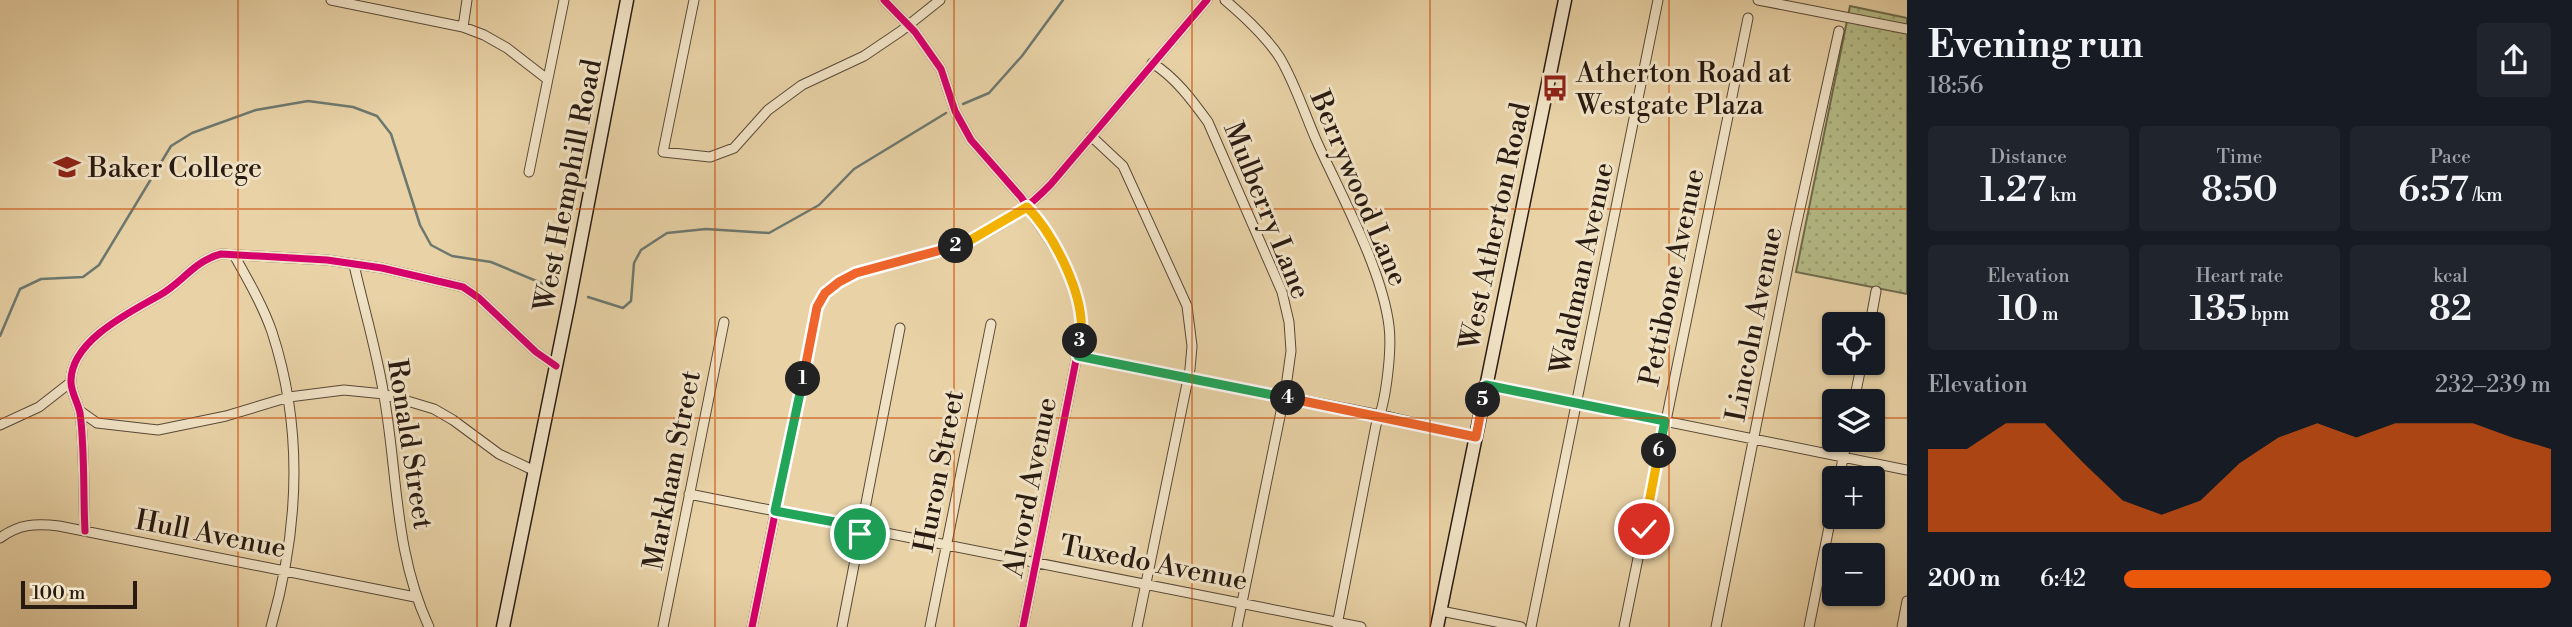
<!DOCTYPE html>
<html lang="en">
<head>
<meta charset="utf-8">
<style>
	body { margin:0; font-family:"Libre Bodoni",serif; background:#20242c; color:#f1f3f6; height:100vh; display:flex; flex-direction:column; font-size:26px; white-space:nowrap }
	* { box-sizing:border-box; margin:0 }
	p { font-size:23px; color:#9ea1a6 }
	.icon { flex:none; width:38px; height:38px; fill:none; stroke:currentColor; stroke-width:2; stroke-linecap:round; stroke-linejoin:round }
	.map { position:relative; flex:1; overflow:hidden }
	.side { display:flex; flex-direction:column; background:#171b24; width:665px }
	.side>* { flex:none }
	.controls { position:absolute; left:1822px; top:312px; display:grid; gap:14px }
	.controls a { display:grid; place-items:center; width:63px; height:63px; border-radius:7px; background:#171b24; box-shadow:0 2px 5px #0004; font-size:35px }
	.scale { position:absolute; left:21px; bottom:18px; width:116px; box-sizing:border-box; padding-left:7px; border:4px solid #291b12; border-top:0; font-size:19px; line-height:24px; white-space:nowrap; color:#291b12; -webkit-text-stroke:5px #f0e2c5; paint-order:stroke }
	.pin { position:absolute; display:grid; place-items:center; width:60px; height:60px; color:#fff; margin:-30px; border:4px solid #fff; border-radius:50%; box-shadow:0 2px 7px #0007 }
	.km { position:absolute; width:35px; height:35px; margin:-18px; border-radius:50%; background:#222; color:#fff; font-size:19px; line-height:35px; text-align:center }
	.round { display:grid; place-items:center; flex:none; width:74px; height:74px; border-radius:7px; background:#20242c }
	.summary { display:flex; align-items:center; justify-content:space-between; height:119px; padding:0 21px }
	h1 { font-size:38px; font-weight:600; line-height:52px }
	.metrics { display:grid; grid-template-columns:repeat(3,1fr); gap:10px; height:119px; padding:7px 21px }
	.metrics div { display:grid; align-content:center; border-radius:7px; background:#20242c; text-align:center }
	.metrics b { font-size:35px; font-weight:600 }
	.metrics small { font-size:19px; font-weight:400 }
	.metrics p { font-size:19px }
	.chart { height:196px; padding:14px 21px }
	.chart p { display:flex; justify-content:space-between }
	.chart svg { width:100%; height:126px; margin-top:7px; fill:#ea580c; opacity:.7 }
	ul { padding:0 21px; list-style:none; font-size:23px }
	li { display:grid; grid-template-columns:112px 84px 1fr; align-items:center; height:52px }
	li i { height:18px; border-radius:9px; background:#ea580c }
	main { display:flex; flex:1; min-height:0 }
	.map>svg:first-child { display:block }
</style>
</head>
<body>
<main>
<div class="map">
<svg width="1907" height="627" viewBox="0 0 1907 627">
	<defs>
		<pattern id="park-dots" width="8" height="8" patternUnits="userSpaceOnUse" patternTransform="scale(1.75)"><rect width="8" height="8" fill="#b5bc87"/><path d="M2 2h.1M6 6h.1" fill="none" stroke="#9ca174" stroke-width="1.8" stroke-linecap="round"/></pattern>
	</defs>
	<rect width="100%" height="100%" fill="#e8d2a6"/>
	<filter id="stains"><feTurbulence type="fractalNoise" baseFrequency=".00286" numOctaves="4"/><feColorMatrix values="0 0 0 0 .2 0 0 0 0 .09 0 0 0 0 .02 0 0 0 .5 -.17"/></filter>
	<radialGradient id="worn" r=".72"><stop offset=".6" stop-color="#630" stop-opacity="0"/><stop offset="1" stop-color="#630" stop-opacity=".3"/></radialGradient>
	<path fill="url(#park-dots)" stroke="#6f6c4c" stroke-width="2" d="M1850,6L1907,18V294L1796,272Z"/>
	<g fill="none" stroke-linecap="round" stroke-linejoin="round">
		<path stroke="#6c786f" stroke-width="2.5" d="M963,104L989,93L1022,56L1063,0
			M588,297L623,308L631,301L634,263L641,250L667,233L706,229L769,233L819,205L854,169L946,113
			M0,336L20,289L41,279L83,277L99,265L171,146L192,133L256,110L308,101L353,107L377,116L391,134L420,225L431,245L452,256L491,262L553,288"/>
		<g stroke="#594937" stroke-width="11">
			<path id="street" d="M331,0L463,27L484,35L507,48L547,79
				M694,0L663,152L710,157L734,148L768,110L802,85L864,56L901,31L940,0
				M884,0L915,32L941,69L955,111L971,140L1021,197L1064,262L1076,293L1081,319L1079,345L1023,627
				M1225,0C1245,17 1266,36 1280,58C1295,83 1305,115 1317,142C1341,195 1382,269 1389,326C1392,350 1386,404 1376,425L1337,625
				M1758,0L1907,29
				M463,27L467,0
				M1152,63C1175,77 1192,100 1208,122L1282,292L1289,322L1291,351L1286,387L1237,627
				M1091,136L1123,166L1187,306L1192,346L1190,369L1137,627
				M529,172L564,0
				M234,255C248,280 263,306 272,332C304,430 299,529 271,627
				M354,265C364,309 377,352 384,396C398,475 394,552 429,627
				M1870,324L1876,291
				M1078,356L1390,417L1476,437
				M1486,385L1907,470
				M1854,401L1862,362
				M80,411L97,423L158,430L226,416L289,397L344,390L384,394L434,409L453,420L499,454L535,471
				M0,425L39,407L71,382
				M1839,478L1847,439
				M689,494L1361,627
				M85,531C83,492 85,451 80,413C78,403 71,392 71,382C70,341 130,312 160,295C183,282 194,261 221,254L327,260L382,268L463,287L479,298L536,352L556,366
				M0,538C19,524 36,523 59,526L415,597
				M1441,611L1521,627
				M663,627L724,322
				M752,627L817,307C837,272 869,270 905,261C925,256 947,250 967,242C998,229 1028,208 1051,184L1207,0
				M842,627L900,328
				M930,627L991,324
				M1531,627L1658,0
				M1624,627L1748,18
				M1716,627L1795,231L1839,31
				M1809,627L1834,502
				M1902,627L1907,601"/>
		</g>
		<g stroke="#291b12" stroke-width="15">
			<path id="secondary" d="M503,627L569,302L627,0
				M1437,627L1565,0"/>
		</g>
		<use href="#street" stroke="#f0e2c5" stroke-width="9"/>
		<use href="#secondary" stroke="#f0e2c5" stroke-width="12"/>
		<g stroke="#f0e2c5" stroke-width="11">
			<path id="cycleway" d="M884,0L915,32L941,69L955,111L971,140L1021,197L1064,262L1076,293L1081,319L1079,345L1023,627
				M85,531C83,492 85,451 80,413C78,403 71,392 71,382C70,341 130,312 160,295C183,282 194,261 221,254L327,260L382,268L463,287L479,298L536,352L556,366
				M752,627L817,307C837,272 869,270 905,261C925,256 947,250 967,242C998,229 1028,208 1051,184L1207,0"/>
		</g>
		<use href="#cycleway" stroke="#d6006c" stroke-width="7"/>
	</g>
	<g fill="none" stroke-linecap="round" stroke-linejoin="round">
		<g stroke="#fff" stroke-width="14">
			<path id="split-1" d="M803,379L775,511L862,527L860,534"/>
		</g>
		<g stroke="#fff" stroke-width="14">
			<path id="split-2" d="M803,379L817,307L825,293L839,282L856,273L956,246"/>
		</g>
		<g stroke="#fff" stroke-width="14">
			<path id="split-3" d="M956,246L969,241L1027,207C1052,232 1078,284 1081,319C1082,326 1080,334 1080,341"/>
		</g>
		<g stroke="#fff" stroke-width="14">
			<path id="split-4" d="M1080,341L1078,356L1288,398"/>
		</g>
		<g stroke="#fff" stroke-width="14">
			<path id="split-5" d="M1288,398L1476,437L1483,400"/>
		</g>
		<g stroke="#fff" stroke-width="14">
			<path id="split-6" d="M1483,400L1486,385L1665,421L1659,451"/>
		</g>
		<g stroke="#fff" stroke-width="14">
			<path id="split-7" d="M1644,529L1659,451"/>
		</g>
		<use href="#split-1" stroke="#22a559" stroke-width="9"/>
		<use href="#split-2" stroke="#f0652b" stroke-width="9"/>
		<use href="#split-3" stroke="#f5b400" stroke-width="9"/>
		<use href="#split-4" stroke="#22a559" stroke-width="9"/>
		<use href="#split-5" stroke="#f0652b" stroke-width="9"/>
		<use href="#split-6" stroke="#22a559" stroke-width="9"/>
		<use href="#split-7" stroke="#f5b400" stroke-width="9"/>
	</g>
	<path fill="none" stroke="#cb500d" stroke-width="2" stroke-opacity="0.55" d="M238,0V627M477,0V627M715,0V627M954,0V627M1192,0V627M1430,0V627M1669,0V627M0,209H1907M0,418H1834M1872,418H1907"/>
	<defs>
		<g id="bus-bare" transform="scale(2.1)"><path d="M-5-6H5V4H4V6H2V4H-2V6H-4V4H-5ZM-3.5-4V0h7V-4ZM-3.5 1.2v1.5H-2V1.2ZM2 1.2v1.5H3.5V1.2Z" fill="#8f2418" stroke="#f0e2c5" stroke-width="2.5" paint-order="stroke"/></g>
		<g id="university-bare" transform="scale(2.1)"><path d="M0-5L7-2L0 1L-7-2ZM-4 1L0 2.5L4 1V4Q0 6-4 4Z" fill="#8f2418" stroke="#f0e2c5" stroke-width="2.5" paint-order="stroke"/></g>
	</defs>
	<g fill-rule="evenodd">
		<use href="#bus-bare" x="1555" y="88"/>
		<use href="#university-bare" x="67" y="167"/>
	</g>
	<g text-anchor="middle" stroke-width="6" stroke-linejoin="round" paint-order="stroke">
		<g font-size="28" fill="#291b12" stroke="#f0e2c5" text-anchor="start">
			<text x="1576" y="82">Atherton Road at<tspan x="1576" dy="32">Westgate Plaza</tspan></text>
			<text x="88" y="177">Baker College</text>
		</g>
		<g font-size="28" fill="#291b12" stroke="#f0e2c5">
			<text transform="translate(567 185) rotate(-79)" y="10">West Hemphill Road</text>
			<text transform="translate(1360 188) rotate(67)" y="10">Berrywood Lane</text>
			<text transform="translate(1268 210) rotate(68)" y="10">Mulberry Lane</text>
			<text transform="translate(1494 226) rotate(-78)" y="10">West Atherton Road</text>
			<text transform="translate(1581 268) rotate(-78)" y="10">Waldman Avenue</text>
			<text transform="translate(1671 277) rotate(-78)" y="10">Pettibone Avenue</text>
			<text transform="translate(1753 324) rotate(-79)" y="10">Lincoln Avenue</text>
			<text transform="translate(411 444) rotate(81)" y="10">Ronald Street</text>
			<text transform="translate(671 470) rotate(-79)" y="10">Markham Street</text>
			<text transform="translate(938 471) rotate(-79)" y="10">Huron Street</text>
			<text transform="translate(1029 487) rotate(-79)" y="10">Alvord Avenue</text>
			<text transform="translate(211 533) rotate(11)" y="10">Hull Avenue</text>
			<text transform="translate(1154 562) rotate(11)" y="10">Tuxedo Avenue</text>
		</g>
	</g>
	<rect width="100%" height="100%" filter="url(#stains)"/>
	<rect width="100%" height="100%" fill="url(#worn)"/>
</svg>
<div class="controls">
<a><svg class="icon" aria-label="locate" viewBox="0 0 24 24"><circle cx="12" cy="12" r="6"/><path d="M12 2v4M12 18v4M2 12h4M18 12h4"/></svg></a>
<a><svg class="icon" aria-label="layers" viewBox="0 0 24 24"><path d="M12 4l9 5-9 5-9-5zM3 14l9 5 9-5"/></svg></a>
<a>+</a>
<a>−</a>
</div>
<div class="scale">100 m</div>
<div class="pin" style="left:860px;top:534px;background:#1e9e55"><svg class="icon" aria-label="arrive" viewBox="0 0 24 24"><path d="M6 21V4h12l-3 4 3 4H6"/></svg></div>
<div class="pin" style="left:1644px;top:529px;background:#d93025"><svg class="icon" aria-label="check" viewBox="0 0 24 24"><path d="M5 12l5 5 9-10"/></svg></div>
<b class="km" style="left:803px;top:379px">1</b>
<b class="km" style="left:956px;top:246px">2</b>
<b class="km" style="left:1080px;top:341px">3</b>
<b class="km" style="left:1288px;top:398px">4</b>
<b class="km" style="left:1483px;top:400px">5</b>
<b class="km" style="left:1659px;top:451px">6</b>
</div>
<section class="side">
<div class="summary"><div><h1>Evening run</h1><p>18:56</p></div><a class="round"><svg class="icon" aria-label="share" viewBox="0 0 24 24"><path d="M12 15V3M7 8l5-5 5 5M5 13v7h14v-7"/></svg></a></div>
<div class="metrics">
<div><p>Distance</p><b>1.27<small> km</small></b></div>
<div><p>Time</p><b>8:50</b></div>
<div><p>Pace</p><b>6:57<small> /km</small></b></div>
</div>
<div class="metrics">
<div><p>Elevation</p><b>10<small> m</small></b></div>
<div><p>Heart rate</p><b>135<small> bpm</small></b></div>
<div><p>kcal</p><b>82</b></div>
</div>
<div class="chart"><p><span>Elevation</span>232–239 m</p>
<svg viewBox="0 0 160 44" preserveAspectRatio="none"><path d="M0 44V15L10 15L20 6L30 6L40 20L50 33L60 38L70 33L80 20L90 11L100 6L110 11L120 6L130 6L140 6L150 11L160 15V44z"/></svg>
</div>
<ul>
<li><b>200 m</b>6:42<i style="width:100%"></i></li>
</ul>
</section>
</main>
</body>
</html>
